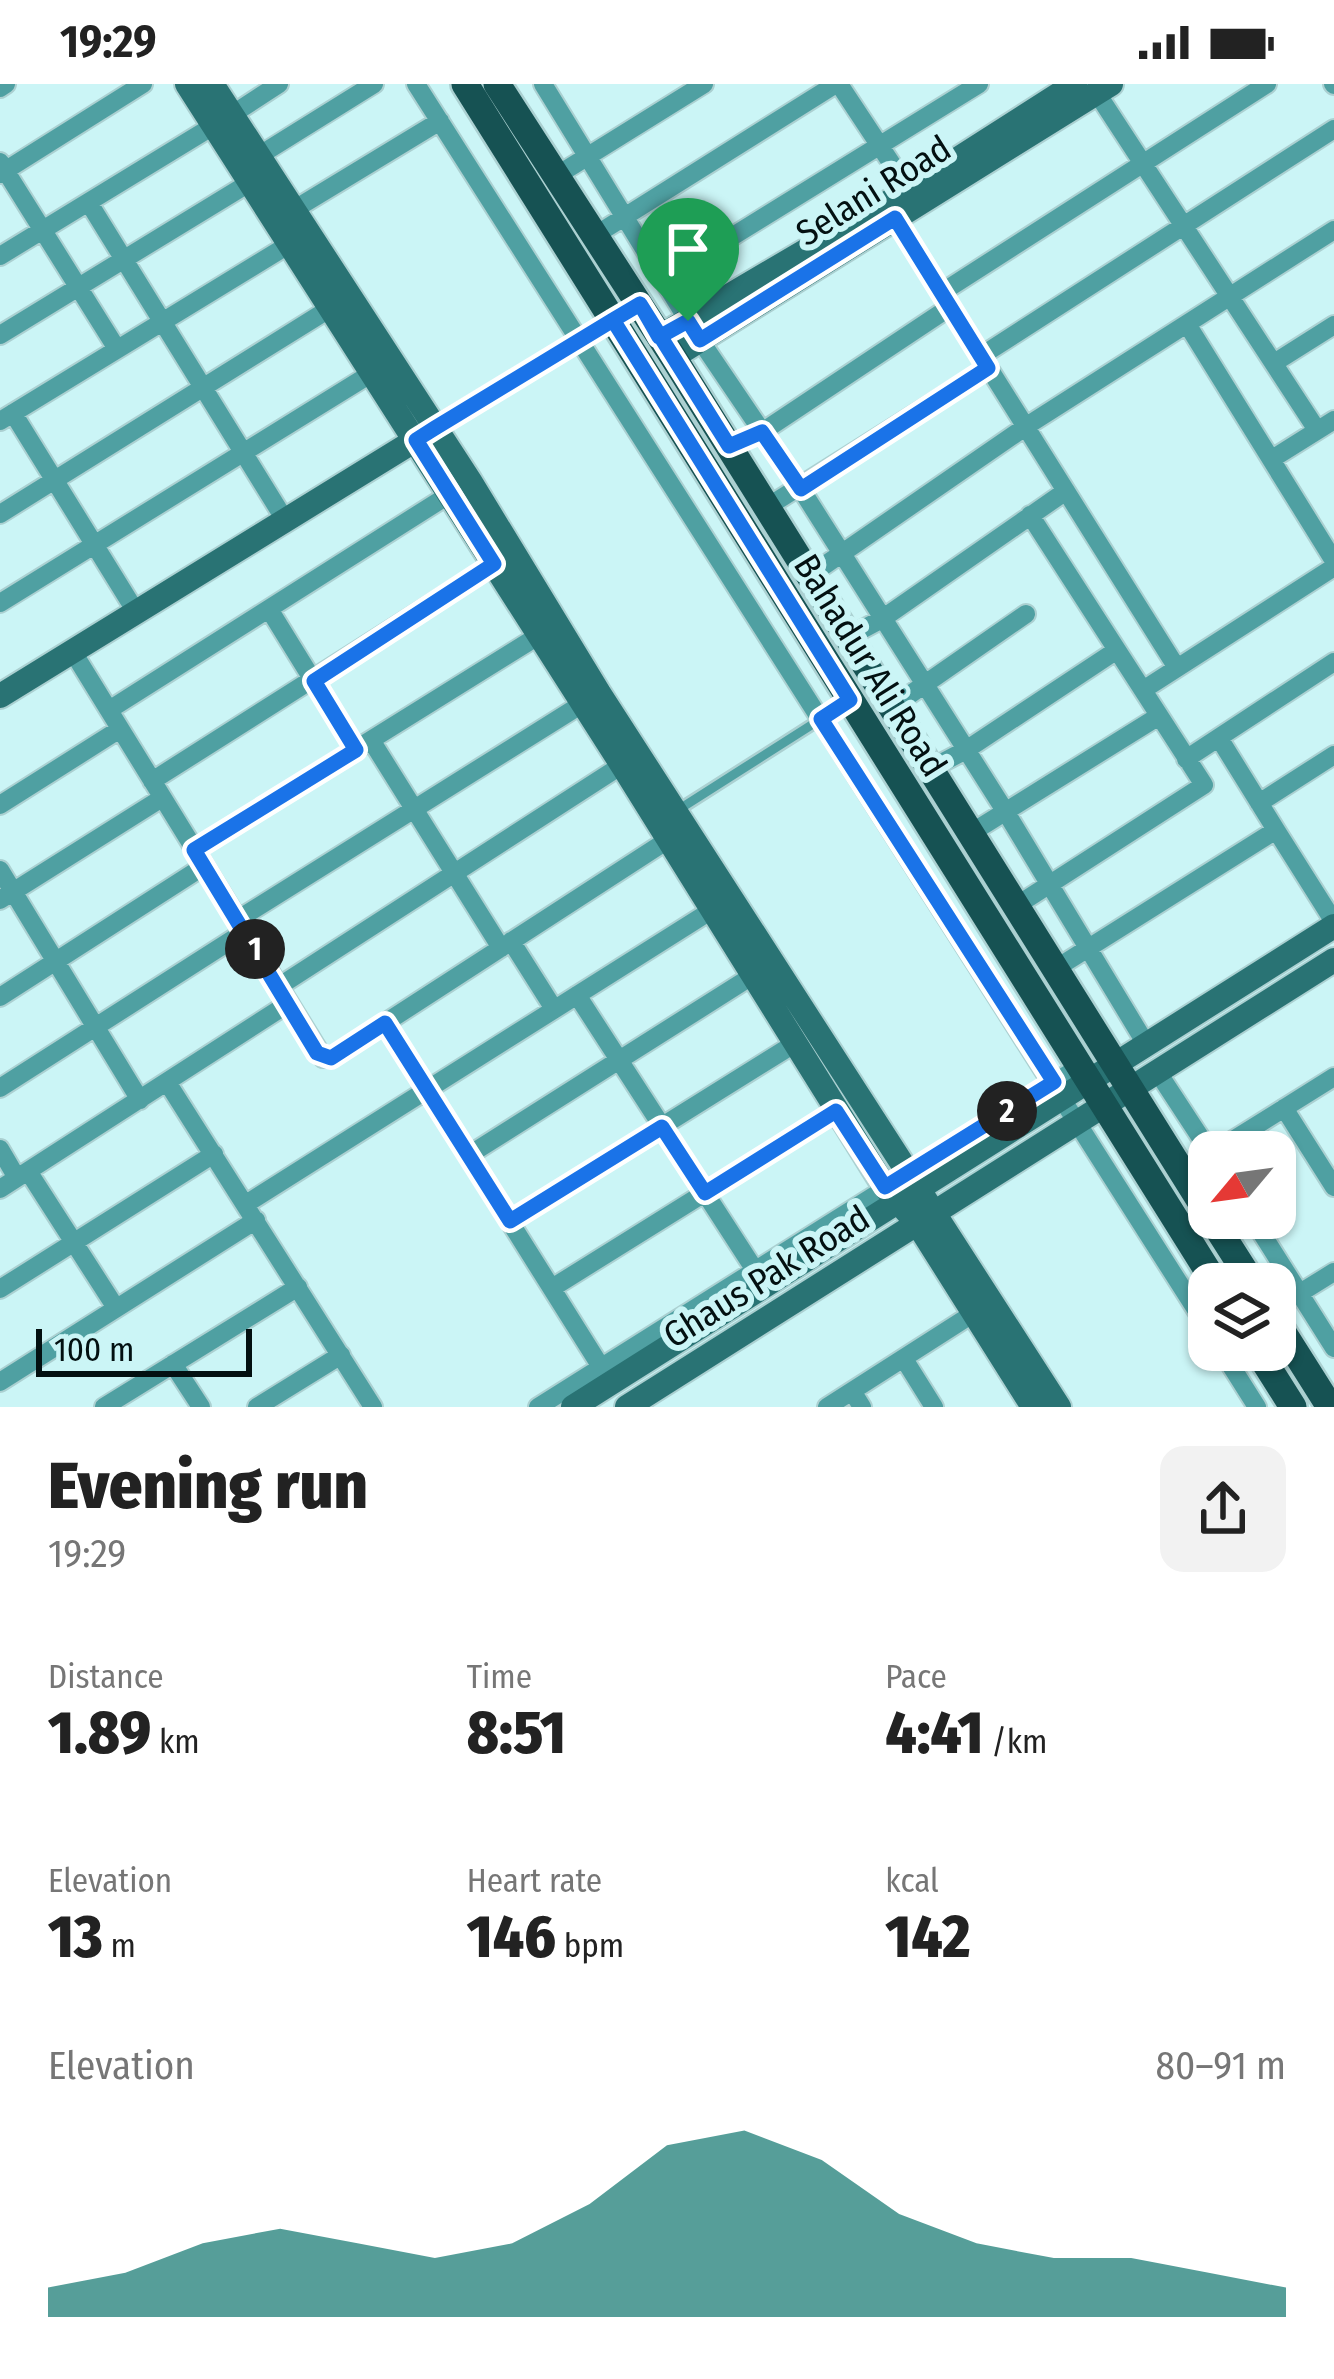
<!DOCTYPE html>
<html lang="en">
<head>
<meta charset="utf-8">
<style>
	body { margin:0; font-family:"Fira Sans Condensed",sans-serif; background:#f2f2f2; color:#222; height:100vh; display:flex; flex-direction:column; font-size:45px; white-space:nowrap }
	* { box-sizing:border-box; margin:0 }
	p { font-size:39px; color:#767676 }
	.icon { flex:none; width:66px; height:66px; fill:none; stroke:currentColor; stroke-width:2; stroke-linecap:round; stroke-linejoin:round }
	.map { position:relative; height:1323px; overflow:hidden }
	.drawer { display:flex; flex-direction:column; background:#fff; flex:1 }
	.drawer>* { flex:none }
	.needle { width:78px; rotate:241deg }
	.buttons { position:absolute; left:1188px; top:1047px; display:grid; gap:24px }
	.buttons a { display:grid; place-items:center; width:108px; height:108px; border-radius:24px; background:#fff; box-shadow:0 3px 9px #0004; font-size:60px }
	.scale { position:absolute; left:36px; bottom:30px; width:216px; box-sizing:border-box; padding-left:12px; border:6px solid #031011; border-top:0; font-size:33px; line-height:42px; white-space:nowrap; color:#031011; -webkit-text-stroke:9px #cbf5f6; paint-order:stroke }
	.pin { position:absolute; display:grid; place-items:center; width:102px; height:102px; color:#fff; margin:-123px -51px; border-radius:50% 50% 50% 0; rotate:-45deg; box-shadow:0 0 12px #0007 }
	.pin .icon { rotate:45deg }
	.km { position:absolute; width:60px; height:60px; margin:-30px; border-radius:50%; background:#222; color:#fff; font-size:33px; line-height:60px; text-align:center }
	.round { display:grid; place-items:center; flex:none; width:126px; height:126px; border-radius:24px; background:#f2f2f2 }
	.headline { display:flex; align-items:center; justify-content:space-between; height:204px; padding:0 48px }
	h1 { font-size:66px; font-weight:800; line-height:90px }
	.figures { display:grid; grid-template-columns:repeat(3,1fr); gap:18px; height:204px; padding:12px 48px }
	.figures div { display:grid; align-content:center }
	.figures b { font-size:60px; font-weight:800 }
	.figures small { font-size:33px; font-weight:400 }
	.figures p { font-size:33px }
	.chart { height:336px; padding:24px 48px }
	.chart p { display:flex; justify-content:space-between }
	.chart svg { width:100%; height:216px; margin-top:12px; fill:#0f766e; opacity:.7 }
	.status { display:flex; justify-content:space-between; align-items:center; height:84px; padding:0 60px; background:#fff; direction:ltr }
	.status svg { height:33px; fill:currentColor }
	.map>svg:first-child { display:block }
</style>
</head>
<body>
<div class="status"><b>19:29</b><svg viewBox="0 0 49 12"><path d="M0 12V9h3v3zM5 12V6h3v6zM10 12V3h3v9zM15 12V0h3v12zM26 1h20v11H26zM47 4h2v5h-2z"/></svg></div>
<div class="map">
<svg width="1334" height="1323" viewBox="0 0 1334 1323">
	<rect width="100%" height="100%" fill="#cbf5f6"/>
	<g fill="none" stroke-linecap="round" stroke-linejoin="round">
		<g stroke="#abd0d1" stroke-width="14">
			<path id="lane" d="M678,726L846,619"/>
		</g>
		<g stroke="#abd0d1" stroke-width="22">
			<path id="street" d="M416,0L1209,1246
				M543,0L700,256L801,405L1007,730L1146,960
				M839,0L909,106
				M1091,0L1317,346
				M1333,0L1334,1
				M0,4L6,0
				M233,30L279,0
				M260,71L374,0
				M0,78L117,265
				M0,90L143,0
				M556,92L704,0
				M89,119L285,436
				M295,125L440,37
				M889,125L1177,584
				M594,152L836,0
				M0,172L213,42
				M662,196L979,0
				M941,209L1267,0
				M1187,240L1334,477
				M0,251L249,99
				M981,272L1334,45
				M1274,279L1334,241
				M13,329L136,528
				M0,337L298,155
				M435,343L620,232
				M729,362L762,348L950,223
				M1272,375L1334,336
				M767,423L988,284
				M0,430L329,225
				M809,492L1025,343L1334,146
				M0,519L372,289
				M269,525L356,666
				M848,553L882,535L1066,407
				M73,568L323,974H331L677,750
				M1143,606L1334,483
				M892,623L1026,530
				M109,626L450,410
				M371,656L501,864
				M1186,675L1334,578
				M930,685L966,666L1117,566
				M152,697L494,480
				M1259,719L1334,671
				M0,721L120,645
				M1276,746L1334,838
				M971,749L1159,632
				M194,766L538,552
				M0,786L140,1016
				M0,816L162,714
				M1016,822L1204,701L1030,431
				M237,836L582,620
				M511,857L554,925
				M1055,885L1276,746L1219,654
				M278,903L622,681
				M577,911L760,1194
				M0,913L204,782
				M385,939L606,1291
				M1157,987L1210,1068
				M167,998L373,1323
				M0,1004L244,848
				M1284,1024L1334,1103
				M0,1065L17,1094
				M1214,1068L1334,993
				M469,1071L752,892
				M28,1087L116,1224
				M0,1105L289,919
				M246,1120L712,826
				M1252,1134L1334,1264
				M510,1137L794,960
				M552,1204L836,1027
				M0,1205L214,1070
				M1300,1209L1334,1188
				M1221,1266L1257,1323
				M904,1275L934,1323
				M173,1280L201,1323
				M0,1298L256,1136
				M852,1307L974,1229
				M104,1323L298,1203
				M257,1323L341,1271
				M538,1323L1079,983
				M827,1323L852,1307L862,1323"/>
		</g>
		<g stroke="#abd0d1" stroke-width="28">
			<path id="secondary" d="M187,0L622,681L885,1103L917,1139L1033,1323
				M212,0L470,397L599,609L1059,1323
				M659,253L909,106L1075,0
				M673,273L1111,0
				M0,612L427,349
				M573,1323L1334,842
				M627,1323L1334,876"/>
		</g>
		<g stroke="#abd0d1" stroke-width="32">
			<path id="primary" d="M465,0L1216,1200
				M497,0L673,273L1209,1131
				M1211,1134L1253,1200
				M1275,1236L1330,1323
				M1257,1266L1293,1323"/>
		</g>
		<use href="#lane" stroke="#4fa0a2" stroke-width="9"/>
		<use href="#street" stroke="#4fa0a2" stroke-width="18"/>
		<use href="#secondary" stroke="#297374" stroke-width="24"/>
		<use href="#primary" stroke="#165253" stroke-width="27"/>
	</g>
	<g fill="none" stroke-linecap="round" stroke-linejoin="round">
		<g stroke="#fff" stroke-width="24">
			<path id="route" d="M688,237L659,253L640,220L613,236L435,344L416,356L494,480L314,597L356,666L194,766L317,969L331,974L385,939L510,1137L662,1043L705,1109L836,1027L885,1103L1054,998L821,635L850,616L613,236L640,220L729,362L762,348L801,405L988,284L895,134L700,256L688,237"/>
		</g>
		<use href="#route" stroke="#1a73e8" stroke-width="15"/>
	</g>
	<g text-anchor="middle" stroke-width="12" stroke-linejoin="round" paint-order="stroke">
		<g font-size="36" fill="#031011" stroke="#cbf5f6">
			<text transform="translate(873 106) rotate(-32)" y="13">Selani Road</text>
			<text transform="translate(871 581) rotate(58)" y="13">Bahadur Ali Road</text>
			<text transform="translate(766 1192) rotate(-32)" y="13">Ghaus Pak Road</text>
		</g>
	</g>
</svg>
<div class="buttons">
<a><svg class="needle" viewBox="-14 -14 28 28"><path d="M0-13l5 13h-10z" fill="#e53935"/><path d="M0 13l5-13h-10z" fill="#767676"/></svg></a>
<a><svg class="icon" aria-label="layers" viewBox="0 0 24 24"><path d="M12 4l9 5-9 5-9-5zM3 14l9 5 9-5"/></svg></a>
</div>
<div class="scale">100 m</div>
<div class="pin" style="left:688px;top:237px;background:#1e9e55"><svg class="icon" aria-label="arrive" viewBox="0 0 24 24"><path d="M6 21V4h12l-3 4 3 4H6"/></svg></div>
<b class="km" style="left:255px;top:865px">1</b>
<b class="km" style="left:1007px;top:1027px">2</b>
</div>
<section class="drawer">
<div class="headline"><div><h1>Evening run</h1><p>19:29</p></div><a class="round"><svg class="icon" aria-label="share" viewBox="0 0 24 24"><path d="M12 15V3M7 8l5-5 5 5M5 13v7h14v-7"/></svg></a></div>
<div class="figures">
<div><p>Distance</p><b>1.89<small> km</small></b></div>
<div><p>Time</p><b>8:51</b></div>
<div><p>Pace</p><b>4:41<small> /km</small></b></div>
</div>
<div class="figures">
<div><p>Elevation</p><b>13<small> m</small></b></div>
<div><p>Heart rate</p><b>146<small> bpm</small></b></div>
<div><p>kcal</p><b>142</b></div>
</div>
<div class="chart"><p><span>Elevation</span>80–91 m</p>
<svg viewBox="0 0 160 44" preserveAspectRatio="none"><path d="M0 44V38L10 35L20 29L30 26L40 29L50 32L60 29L70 21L80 9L90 6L100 12L110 23L120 29L130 32L140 32L150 35L160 38V44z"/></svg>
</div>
</section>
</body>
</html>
